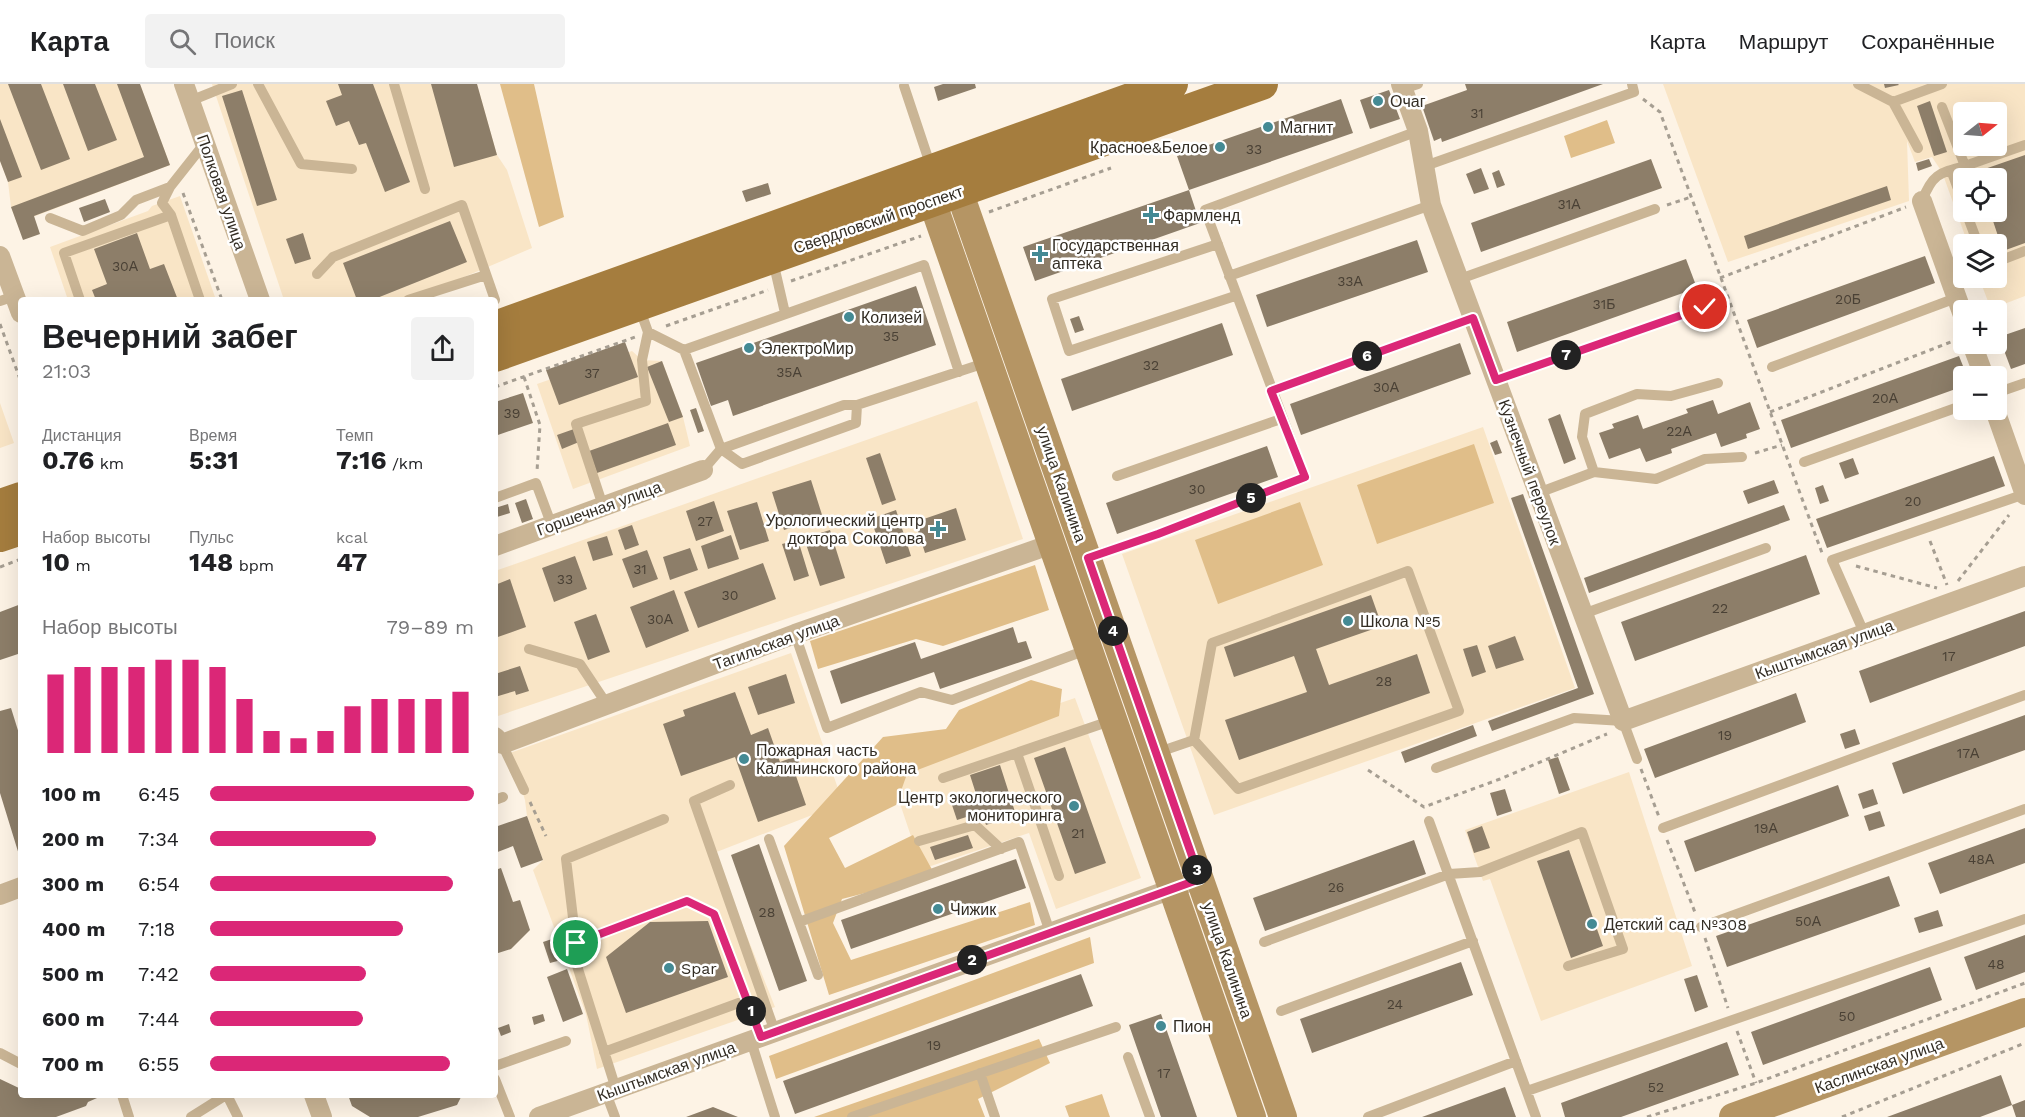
<!DOCTYPE html>
<html lang="ru">
<head>
<meta charset="utf-8">
<style>
	body { margin:0; font-family:"Work Sans",sans-serif; background:#f2f2f2; color:#202124; height:100vh; display:flex; flex-direction:column; font-size:22px; white-space:nowrap }
	* { box-sizing:border-box; margin:0 }
	p { font-size:20px; color:#757577 }
	.icon { flex:none; width:33px; height:33px; fill:none; stroke:currentColor; stroke-width:2; stroke-linecap:round; stroke-linejoin:round }
	.map { position:relative; flex:1; overflow:hidden }
	.panel { position:absolute; left:18px; top:213px; width:480px; height:801px; display:flex; flex-direction:column; background:#fff; border-radius:6px; box-shadow:0 6px 24px #0002 }
	.panel>* { flex:none }
	.needle { width:39px; rotate:73deg }
	.controls { position:absolute; left:1953px; top:18px; display:grid; gap:12px }
	.controls a { display:grid; place-items:center; width:54px; height:54px; border-radius:6px; background:#fff; box-shadow:0 6px 24px #0002; font-size:30px }
	.pin { position:absolute; display:grid; place-items:center; width:51px; height:51px; color:#fff; margin:-26px; border:3px solid #fff; border-radius:50%; box-shadow:0 2px 6px #0007 }
	.km { position:absolute; width:30px; height:30px; margin:-15px; border-radius:50%; background:#222; color:#fff; font-size:16px; line-height:30px; text-align:center }
	.round { display:grid; place-items:center; flex:none; width:63px; height:63px; border-radius:6px; background:#f2f2f2 }
	.overview { display:flex; align-items:center; justify-content:space-between; height:102px; padding:0 24px }
	h1 { font-size:33px; font-weight:700; line-height:45px }
	.metrics { display:grid; grid-template-columns:repeat(3,1fr); gap:9px; height:102px; padding:6px 24px }
	.metrics div { display:grid; align-content:center }
	.metrics b { font-size:26px; font-weight:700 }
	.metrics small { font-size:16px; font-weight:400 }
	.metrics p { font-size:16px }
	.chart { height:168px; padding:12px 24px }
	.chart p { display:flex; justify-content:space-between }
	.chart svg { width:100%; height:108px; margin-top:6px; stroke:#db2777; stroke-width:6 }
	ul { padding:0 24px; list-style:none; font-size:20px }
	li { display:grid; grid-template-columns:96px 72px 1fr; align-items:center; height:45px }
	li i { height:15px; border-radius:8px; background:#db2777 }
	header { display:flex; align-items:center; gap:36px; box-sizing:border-box; height:84px; padding:0 30px; background:#fff; border-bottom:2px solid #e0e0e0 }
	header strong { font-size:28px }
	nav { display:flex; gap:33px; margin-inline-start:auto; font-size:21px }
	.search { width:420px; height:54px; background:#f2f2f2; display:flex; align-items:center; gap:15px; box-sizing:border-box; padding:0 21px; border-radius:6px; color:#757577; font-size:22px }
	.map>svg:first-child { display:block }
</style>
</head>
<body>
<header>
<strong>Карта</strong>
<div class="search"><svg class="icon" aria-label="search" viewBox="0 0 24 24"><circle cx="10" cy="10" r="6"/><path d="M15 15l6 6"/></svg>Поиск</div>
<nav><a>Карта</a><a>Маршрут</a><a>Сохранённые</a></nav>
</header>
<div class="map">
<svg width="2025" height="1033" viewBox="0 0 2025 1033">
	<rect width="100%" height="100%" fill="#fdf3e5"/>
	<path fill="#f9e5c6" fill-rule="evenodd" d="M0,0H140L170,81L17,139L11,123L8,98L0,77Z
		M212,0H477L497,71L507,86L532,164L410,216H284Z
		M1663,0H2025V212L1991,225L1979,194H1996V160H1968L1942,88L1932,73L1915,78L1907,57L1909,117L1728,178ZM1964,28H1996V62H1964ZM1964,94H1996V128H1964Z
		M180,112L216,216H68L50,163L148,127L152,122Z
		M632,267L642,276L662,277L683,333L690,362L573,405L537,300Z
		M977,317L1023,455L495,633V487Z
		M0,319L14,359L0,364Z
		M1483,343L1575,604L1214,731L1122,470Z
		M791,569L843,719L714,769L775,923L597,985L586,930L533,786L543,776L527,732L525,716L510,669Z
		M1075,614L1141,794L1056,825L1029,749L922,785L886,678Z
		M1629,688L1692,882L1541,937L1490,795L1483,797L1465,746Z"/>
	<path fill="#e0be89" d="M500,0H534L564,133L539,143Z
		M1607,36L1615,59L1571,74L1564,52Z
		M1474,360L1494,419L1377,460L1357,401Z
		M1300,418L1323,481L1218,520L1195,456Z
		M1035,481L1049,526L943,562L916,555L818,585L810,557Z
		M1031,596L1062,605L1059,632L907,690L896,721L829,754L845,784L913,751L935,791L842,815L833,839L851,876L1030,818L1035,841L829,911L784,762L883,653L946,645L959,626Z
		M1090,853L1094,879L776,995L769,972Z
		M1039,955L1050,979L978,1015L985,1033H814Z
		M1102,1010L1110,1033H1069L1065,1022Z"/>
	<path fill="#8d7e69" d="M8,0H41L70,75L41,86Z
		M63,0H95L117,56L88,67Z
		M117,0H140L170,81L34,132L40,150L23,156L11,123L144,73Z
		M338,0H373L410,98L385,108L366,59L359,61L349,37L336,42L326,17L342,11Z
		M431,0H477L497,71L454,83Z
		M943,0H975L976,4L938,17L934,3Z
		M1465,0H1603L1442,58L1441,54L1434,57L1422,22L1467,6Z
		M1884,0H1898L1899,1L1885,4Z
		M242,6L277,116L257,122L222,12Z
		M1389,6L1400,35L1370,45L1360,16Z
		M1341,15L1353,49L1189,106L1177,72Z
		M1930,17L1947,68L1934,72L1917,22Z
		M0,35L22,93L8,98L0,77Z
		M2025,71V159L2003,167L1990,128H1996V94H1978L1976,88Z
		M1651,75L1662,104L1481,168L1471,139Z
		M1929,75L1932,82L1918,87L1916,79Z
		M1481,84L1489,105L1474,110L1466,90Z
		M1499,86L1505,101L1497,104L1492,89Z
		M768,99L771,110L746,118L742,107Z
		M1887,102L1891,116L1748,165L1744,152Z
		M1189,106L1200,139L1035,197L1023,163Z
		M105,115L110,128L84,138L79,124Z
		M450,137L467,178L372,216H357L343,179Z
		M137,149L150,185L164,180L178,216H96L92,206L107,200L94,165Z
		M303,149L311,175L295,180L286,155Z
		M1417,156L1428,188L1267,243L1256,211Z
		M1925,172L1935,199L1757,264L1747,236Z
		M1686,175L1697,204L1517,268L1507,238Z
		M916,202L936,261L733,332L728,316L711,322L696,279Z
		M1079,232L1084,246L1075,249L1070,235Z
		M1222,239L1233,271L1072,327L1061,295Z
		M2025,244V280L2011,285L1999,253Z
		M625,258L638,293L559,321L546,286Z
		M1460,259L1471,290L1301,351L1290,320Z
		M1959,272L1967,292H1964V302L1791,364L1781,336Z
		M662,277L683,333L669,338L647,283Z
		M523,309L533,339L495,352V318Z
		M1713,316L1718,330L1750,318L1760,345L1746,350L1747,354L1721,363L1716,349L1671,365L1672,369L1646,378L1640,364L1609,375L1599,349L1614,344L1612,340L1638,331L1643,345L1688,329L1686,325Z
		M696,324L704,347L698,349L690,326Z
		M1560,330L1576,375L1564,380L1548,335Z
		M668,339L676,361L597,389L589,367Z
		M574,345L579,358L562,365L557,351Z
		M1497,356L1502,369L1495,371L1490,359Z
		M1267,362L1278,393L1117,450L1106,419Z
		M880,369L896,416L882,421L866,374Z
		M1994,372L2005,402L1827,464L1816,435Z
		M1853,374L1859,390L1845,395L1839,379Z
		M811,396L823,434L784,446L772,408Z
		M1774,396L1779,409L1748,420L1743,407Z
		M1823,401L1829,417L1820,420L1815,404Z
		M1523,410L1594,610L1492,647L1488,637L1578,604L1511,414Z
		M526,415L533,435L522,439L515,419Z
		M714,417L724,447L696,457L686,427Z
		M757,418L769,457L740,466L727,427Z
		M508,420L510,429L497,433L495,424Z
		M1784,421L1790,436L1589,509L1584,494Z
		M956,424L966,456L925,469L915,438Z
		M896,426L911,472L886,480L871,435Z
		M632,441L639,461L625,466L618,446Z
		M830,446L845,494L820,502L804,454Z
		M731,451L739,475L708,485L701,462Z
		M607,452L613,471L593,477L587,458Z
		M798,456L809,492L794,497L782,460Z
		M690,464L698,486L670,496L663,473Z
		M647,466L658,495L633,504L622,475Z
		M1806,471L1820,510L1635,577L1621,538Z
		M575,472L587,505L554,518L542,484Z
		M763,479L776,515L698,544L684,508Z
		M510,495L526,543L495,554V501Z
		M674,506L689,547L646,564L630,523Z
		M1371,511L1382,542L1316,565L1329,601L1417,570L1430,609L1239,676L1225,636L1307,608L1294,572L1234,593L1224,563Z
		M21,520V569L0,576V528Z
		M2025,527V562L1870,619L1859,587Z
		M596,530L610,568L588,576L574,538Z
		M1013,543L1018,559L1026,557L1032,574L940,605L934,588L841,620L830,587L915,558L921,575Z
		M1515,552L1524,576L1496,585L1488,562Z
		M1477,561L1486,588L1472,593L1463,565Z
		M520,582L529,607L516,611L515,607L495,613V590Z
		M786,590L795,619L758,631L748,603Z
		M735,608L751,651L768,644L780,678L797,672L803,689L796,692L806,721L758,738L735,673L681,692L663,640L685,632L683,626Z
		M1796,609L1806,638L1655,694L1644,665Z
		M11,624L21,656L20,774L0,709V627Z
		M2025,631V666L1903,710L1892,679Z
		M1473,641L1477,652L1405,679L1401,668Z
		M1855,645L1860,660L1845,665L1840,650Z
		M1065,663L1106,779L1075,790L1034,674Z
		M1558,673L1570,706L1559,710L1548,676Z
		M1000,681L1016,731L986,741L982,728L957,736L952,721L977,713L970,691Z
		M1838,701L1849,732L1695,788L1684,757Z
		M1505,705L1512,727L1497,732L1490,709Z
		M1873,705L1878,720L1863,725L1858,710Z
		M1880,727L1885,742L1869,747L1864,732Z
		M527,732L543,776L521,784L513,762L495,769V743Z
		M1482,742L1490,764L1474,769L1467,748Z
		M2025,744V779L1940,810L1928,779Z
		M968,751L973,764L935,776L930,763Z
		M1414,756L1426,790L1265,847L1253,814Z
		M759,760L807,897L779,907L731,771Z
		M1569,766L1603,862L1571,874L1537,777Z
		M1016,775L1026,804L851,865L841,836Z
		M501,784L513,818L520,816L530,846L511,865L495,870V786Z
		M1889,792L1900,822L1727,883L1716,852Z
		M1938,826L1943,842L1919,849L1914,834Z
		M708,837L728,893L626,929L606,873L650,838Z
		M2025,851V888L1976,906L1964,873Z
		M558,853L565,875L550,879L543,858Z
		M1461,878L1473,911L1312,969L1300,935Z
		M1930,883L1942,916L1763,981L1751,948Z
		M567,885L583,930L563,938L547,893Z
		M1081,890L1093,922L795,1030L783,997Z
		M1697,891L1708,923L1695,928L1684,895Z
		M543,930L545,937L534,941L532,933Z
		M1161,930L1197,1033H1161L1129,941Z
		M509,940L511,948L501,952L498,944Z
		M1727,958L1739,991L1621,1033H1565L1561,1019Z
		M2001,991L2012,1021L2025,1016V1033H2016L2012,1021L1980,1033H1887Z
		M0,995L21,1005V1011H95L97,1014L88,1018L86,1022L56,1033H0Z
		M1505,1003L1516,1033H1422Z
		M348,1011H462L457,1021L418,1033H370L352,1022Z
		M713,1023L738,1033H686Z"/>
	<g fill="none" stroke-linecap="round" stroke-linejoin="round">
		<path stroke="#a69e92" stroke-width="3" stroke-dasharray="4.5 4.5" stroke-linecap="butt" d="M1643,15L1660,28L1822,469
			M183,109L222,216
			M1667,121L1691,113
			M989,128L1111,84
			M1720,194L1906,123
			M791,197L921,152
			M1716,221L1729,218
			M0,240L21,298
			M666,242L768,206
			M524,293L540,341L537,387
			M495,303L635,253
			M1770,328L1956,256
			M1755,369L1782,361
			M1171,445L1293,397
			M1930,457L1947,501
			M1856,482L1937,504
			M0,483L21,475
			M1958,497L2009,431
			M1641,685L1659,733
			M1368,686L1424,723L1500,695L1607,650
			M530,718L546,752
			M1667,756L1696,831
			M1705,854L1728,924
			M1737,947L1756,999
			M1647,1033L1756,999L2025,899
			M1842,1033L2025,959"/>
		<path stroke="#cab595" stroke-width="10" d="M258,0L301,80L352,85
			M394,0L425,105
			M1858,0L1893,18L1942,0
			M904,2L931,83
			M1403,5L1418,0
			M190,17L232,0
			M1893,18L1918,64
			M1425,82L1634,8L1632,0
			M1965,82L2025,61
			M1951,86L1964,121
			M1922,117C1932,91 1938,89 1965,82L1942,23
			M1966,128L1978,160
			M50,134L83,147L121,131L136,116L170,103
			M1218,160L1052,215L1069,267L1235,212
			M773,177L785,229
			M1996,178L2025,167
			M317,190L333,173L462,121L495,216
			M1229,192L1431,121
			M1457,196L1655,125
			M80,216L64,169L171,131
			M200,216L171,131L162,119L170,103L204,60
			M408,216L486,191
			M0,217L15,212
			M639,223L648,248L684,266L721,365L844,321H857L988,278
			M684,266L924,181L959,288
			M1772,283L1956,214
			M1496,296L1705,223
			M1271,307L1473,234
			M1996,309L2025,299
			M1804,378L1964,321
			M703,386L721,365L742,380L856,339L857,321
			M1594,388L1582,353L1585,330L1637,310L1671,312L1718,299
			M1117,392L1281,335
			M1305,393L1205,126L1418,47
			M1538,409L1594,388L1656,395L1705,375L1742,373
			M495,414L536,399L552,442
			M603,422L576,340L646,317L642,276L648,248
			M1088,473L1158,450
			M1583,530L1766,464
			M795,550L827,644L921,608L952,616L1089,565
			M1865,551L1832,476L2025,410
			M529,565L580,580L608,622
			M502,660L524,706
			M1017,669L1059,792
			M1156,669L1194,656L1238,705L1459,627L1408,487L1212,559L1194,656
			M1436,684L1574,634L1623,637L1637,675
			M943,694L1113,636
			M730,701L694,717L775,948
			M495,716L503,713
			M1429,737L1536,1033
			M1663,744L2025,611
			M769,755L818,891
			M919,757L975,741L1001,765
			M799,838L1019,758L1050,848
			M1701,843L2025,725
			M1264,858L1449,790L1480,788L1582,748L1623,865L1568,882
			M576,859L566,775L664,735
			M1281,927L1473,857
			M751,957L775,1033
			M604,968L747,916
			M0,969L21,980
			M1128,973L1150,1033
			M495,982L566,957
			M980,989L995,1033
			M495,995L510,1033
			M616,1005L572,866L576,859L687,817L714,830L761,953
			M1527,1007L2025,835
			M606,1009L615,1033
			M122,1011L129,1033
			M227,1011L238,1033
			M191,1033L226,1011
			M852,1033L1116,943
			M1368,1033L1516,977"/>
		<path stroke="#cab595" stroke-width="20" d="M184,0L260,216
			M1401,0L1418,47L1431,121L1623,637L2025,492
			M1922,117L1964,234
			M0,172L21,229
			M1972,260L1984,292
			M1995,326L2025,411
			M495,462L703,386
			M495,653L502,660L795,550L1052,460
			M0,811L21,803
			M314,1011L322,1033
			M539,1033L1183,801"/>
		<path stroke="#b59564" stroke-width="28" d="M959,107L1283,1033
			M932,117L1252,1033
			M1733,1033L2025,928"/>
		<path stroke="#a57d3e" stroke-width="32" d="M495,243L1172,0
			M495,272L1262,0
			M0,421L21,414
			M0,452L21,445"/>
	</g>
	<g fill="none" stroke-linecap="round" stroke-linejoin="round">
		<g stroke="#fff" stroke-width="12">
			<path id="route" d="M576,859L687,817L714,830L761,953L1200,795L1088,474L1158,450L1305,393L1271,307L1473,234L1496,296L1705,223"/>
		</g>
		<use href="#route" stroke="#db2777" stroke-width="8"/>
	</g>
	<g fill="#448a94" stroke="#fff" stroke-width="2">
		<circle cx="1378" cy="17" r="6"/>
		<circle cx="1268" cy="43" r="6"/>
		<circle cx="1220" cy="63" r="6"/>
		<path d="M1148 122h6v6h6v6h-6v6h-6v-6h-6v-6h6z"/>
		<path d="M1037 161h6v6h6v6h-6v6h-6v-6h-6v-6h6z"/>
		<circle cx="849" cy="233" r="6"/>
		<circle cx="749" cy="264" r="6"/>
		<path d="M935 436h6v6h6v6h-6v6h-6v-6h-6v-6h6z"/>
		<circle cx="1348" cy="537" r="6"/>
		<circle cx="744" cy="675" r="6"/>
		<circle cx="1074" cy="722" r="6"/>
		<circle cx="938" cy="825" r="6"/>
		<circle cx="1592" cy="840" r="6"/>
		<circle cx="669" cy="884" r="6"/>
		<circle cx="1161" cy="942" r="6"/>
	</g>
	<g text-anchor="middle" stroke-width="5" stroke-linejoin="round" paint-order="stroke">
		<g font-size="14" fill="#4a4135">
			<text x="1477" y="34">31</text>
			<text x="1254" y="70">33</text>
			<text x="1569" y="125">31А</text>
			<text x="125" y="187">30А</text>
			<text x="1350" y="202">33А</text>
			<text x="1848" y="220">20Б</text>
			<text x="1604" y="225">31Б</text>
			<text x="891" y="257">35</text>
			<text x="1151" y="286">32</text>
			<text x="789" y="293">35А</text>
			<text x="592" y="294">37</text>
			<text x="1386" y="308">30А</text>
			<text x="1885" y="319">20А</text>
			<text x="512" y="334">39</text>
			<text x="1679" y="352">22А</text>
			<text x="1197" y="410">30</text>
			<text x="1913" y="422">20</text>
			<text x="705" y="442">27</text>
			<text x="640" y="490">31</text>
			<text x="565" y="500">33</text>
			<text x="730" y="516">30</text>
			<text x="1720" y="529">22</text>
			<text x="660" y="540">30А</text>
			<text x="1949" y="577">17</text>
			<text x="1384" y="602">28</text>
			<text x="1725" y="656">19</text>
			<text x="1968" y="674">17А</text>
			<text x="1766" y="749">19А</text>
			<text x="1078" y="754">21</text>
			<text x="1981" y="780">48А</text>
			<text x="1336" y="808">26</text>
			<text x="767" y="833">28</text>
			<text x="1808" y="842">50А</text>
			<text x="1996" y="885">48</text>
			<text x="1395" y="925">24</text>
			<text x="1847" y="937">50</text>
			<text x="934" y="966">19</text>
			<text x="1164" y="994">17</text>
			<text x="1656" y="1008">52</text>
		</g>
		<g font-size="16" fill="#332d24" stroke="#fff" text-anchor="start">
			<text x="1390" y="23">Очаг</text>
			<text x="1280" y="49">Магнит</text>
			<text x="1208" y="69" text-anchor="end">Красное&amp;Белое</text>
			<text x="1163" y="137">Фармленд</text>
			<text x="1052" y="167">Государственная<tspan x="1052" dy="18">аптека</tspan></text>
			<text x="861" y="239">Колизей</text>
			<text x="761" y="270">ЭлектроМир</text>
			<text x="924" y="442" text-anchor="end">Урологический центр<tspan x="924" dy="18">доктора Соколова</tspan></text>
			<text x="1360" y="543">Школа №5</text>
			<text x="756" y="672">Пожарная часть<tspan x="756" dy="18">Калининского района</tspan></text>
			<text x="1062" y="719" text-anchor="end">Центр экологического<tspan x="1062" dy="18">мониторинга</tspan></text>
			<text x="950" y="831">Чижик</text>
			<text x="1604" y="846">Детский сад №308</text>
			<text x="681" y="890">Spar</text>
			<text x="1173" y="948">Пион</text>
		</g>
		<g font-size="16" fill="#332d24" stroke="#fff">
			<text transform="translate(222 108) rotate(71)" y="6">Полковая улица</text>
			<text transform="translate(878 135) rotate(-19)" y="6">Свердловский проспект</text>
			<text transform="translate(1530 388) rotate(70)" y="6">Кузнечный переулок</text>
			<text transform="translate(1062 400) rotate(71)" y="6">улица Калинина</text>
			<text transform="translate(599 424) rotate(-20)" y="6">Горшечная улица</text>
			<text transform="translate(776 558) rotate(-20)" y="6">Тагильская улица</text>
			<text transform="translate(1824 565) rotate(-20)" y="6">Кыштымская улица</text>
			<text transform="translate(1228 876) rotate(71)" y="6">улица Калинина</text>
			<text transform="translate(1879 981) rotate(-20)" y="6">Каслинская улица</text>
			<text transform="translate(666 987) rotate(-20)" y="6">Кыштымская улица</text>
		</g>
	</g>
</svg>
<div class="controls">
<a><svg class="needle" viewBox="-14 -14 28 28"><path d="M0-13l5 13h-10z" fill="#e53935"/><path d="M0 13l5-13h-10z" fill="#757577"/></svg></a>
<a><svg class="icon" aria-label="locate" viewBox="0 0 24 24"><circle cx="12" cy="12" r="6"/><path d="M12 2v4M12 18v4M2 12h4M18 12h4"/></svg></a>
<a><svg class="icon" aria-label="layers" viewBox="0 0 24 24"><path d="M12 4l9 5-9 5-9-5zM3 14l9 5 9-5"/></svg></a>
<a>+</a>
<a>−</a>
</div>
<div class="pin" style="left:576px;top:859px;background:#1e9e55"><svg class="icon" aria-label="arrive" viewBox="0 0 24 24"><path d="M6 21V4h12l-3 4 3 4H6"/></svg></div>
<div class="pin" style="left:1705px;top:223px;background:#d93025"><svg class="icon" aria-label="check" viewBox="0 0 24 24"><path d="M5 12l5 5 9-10"/></svg></div>
<b class="km" style="left:751px;top:927px">1</b>
<b class="km" style="left:972px;top:876px">2</b>
<b class="km" style="left:1197px;top:786px">3</b>
<b class="km" style="left:1113px;top:547px">4</b>
<b class="km" style="left:1251px;top:414px">5</b>
<b class="km" style="left:1367px;top:272px">6</b>
<b class="km" style="left:1566px;top:271px">7</b>
<section class="panel">
<div class="overview"><div><h1>Вечерний забег</h1><p>21:03</p></div><a class="round"><svg class="icon" aria-label="share" viewBox="0 0 24 24"><path d="M12 15V3M7 8l5-5 5 5M5 13v7h14v-7"/></svg></a></div>
<div class="metrics">
<div><p>Дистанция</p><b>0.76<small> km</small></b></div>
<div><p>Время</p><b>5:31</b></div>
<div><p>Темп</p><b>7:16<small> /km</small></b></div>
</div>
<div class="metrics">
<div><p>Набор высоты</p><b>10<small> m</small></b></div>
<div><p>Пульс</p><b>148<small> bpm</small></b></div>
<div><p>kcal</p><b>47</b></div>
</div>
<div class="chart"><p><span>Набор высоты</span>79–89 m</p>
<svg viewBox="0 0 160 44" preserveAspectRatio="none"><path d="M5 44V12M15 44V9M25 44V9M35 44V9M45 44V6M55 44V6M65 44V9M75 44V22M85 44V35M95 44V38M105 44V35M115 44V25M125 44V22M135 44V22M145 44V22M155 44V19"/></svg>
</div>
<ul>
<li><b>100 m</b>6:45<i style="width:100%"></i></li>
<li><b>200 m</b>7:34<i style="width:63%"></i></li>
<li><b>300 m</b>6:54<i style="width:92%"></i></li>
<li><b>400 m</b>7:18<i style="width:73%"></i></li>
<li><b>500 m</b>7:42<i style="width:59%"></i></li>
<li><b>600 m</b>7:44<i style="width:58%"></i></li>
<li><b>700 m</b>6:55<i style="width:91%"></i></li>
</ul>
</section>
</div>
</body>
</html>
